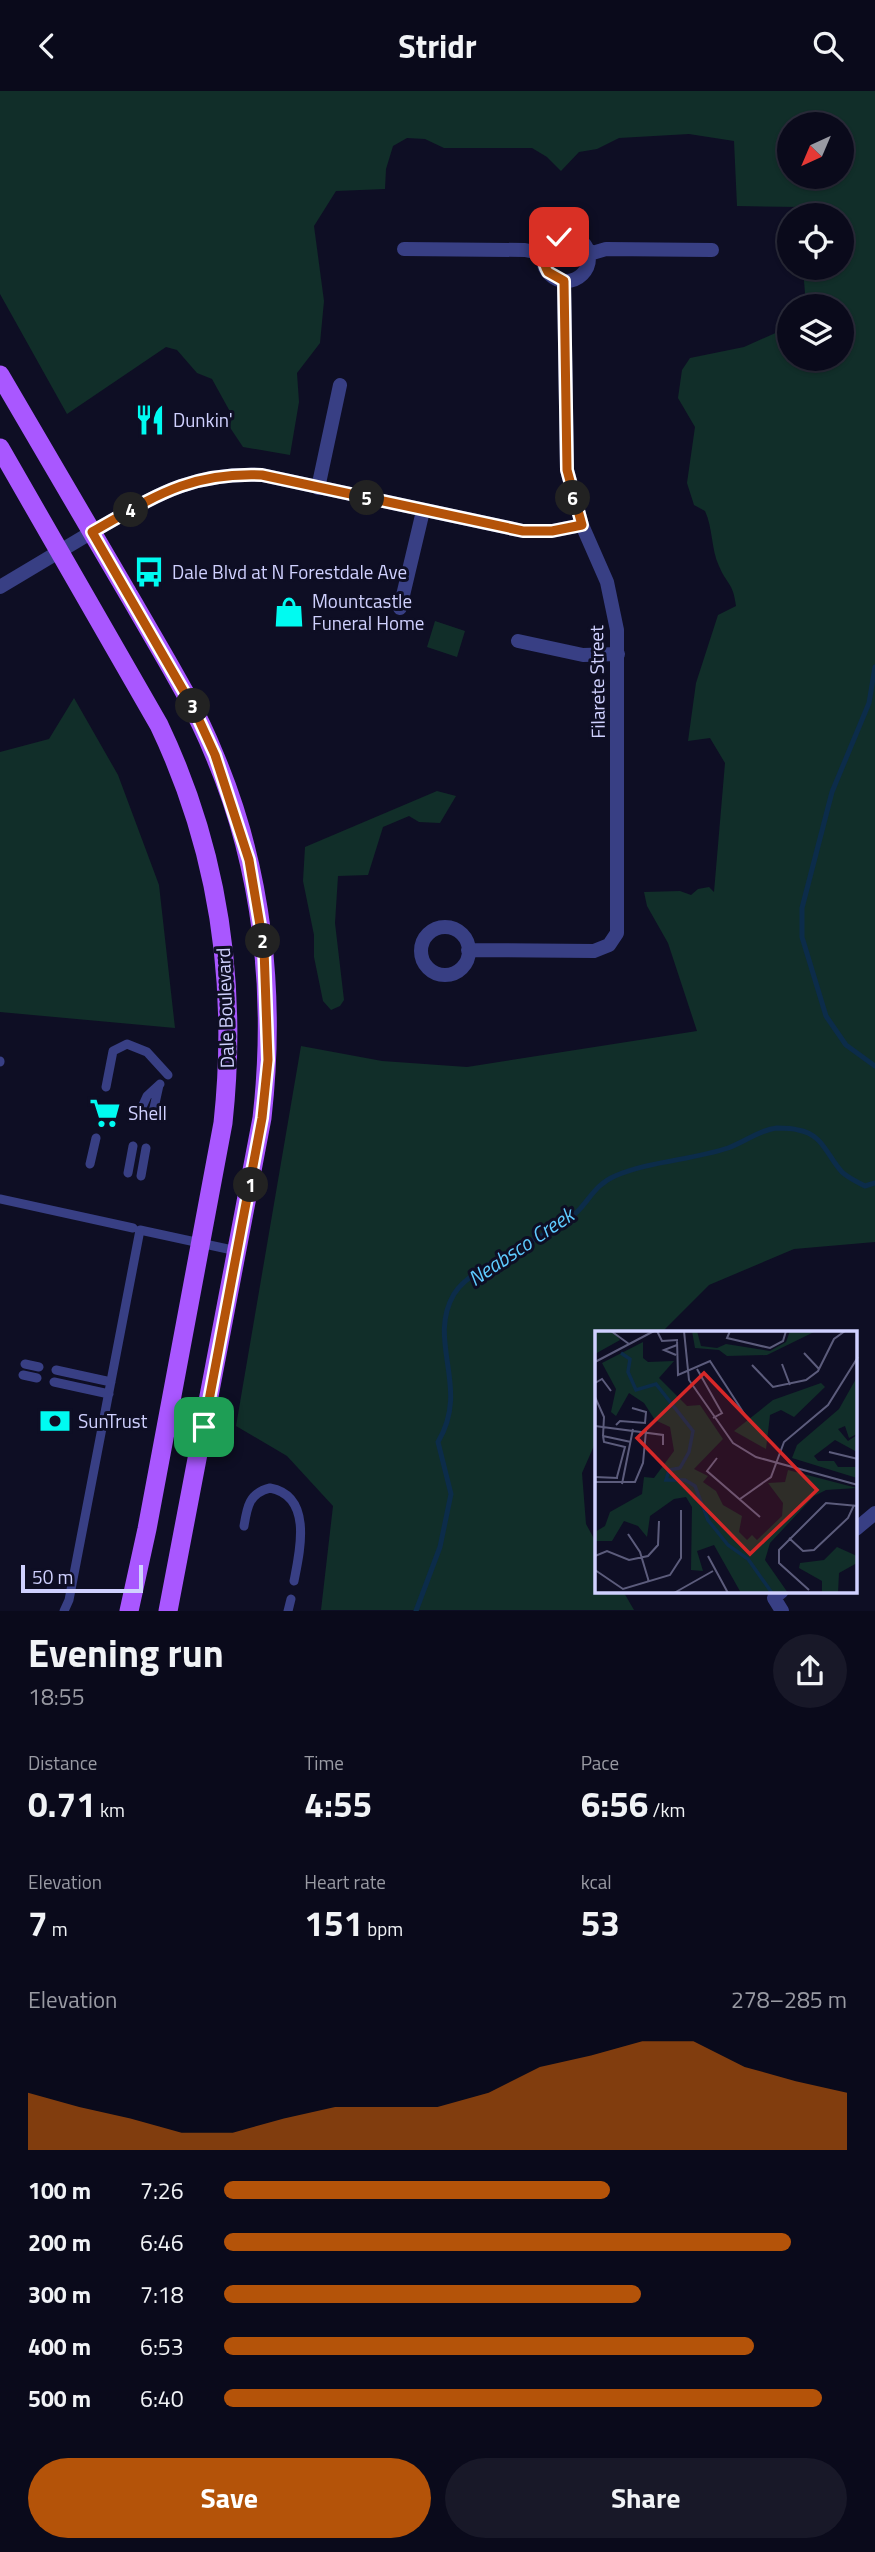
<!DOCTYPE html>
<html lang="en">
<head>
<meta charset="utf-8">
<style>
	body { margin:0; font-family:"Titillium Web",sans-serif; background:#181828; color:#f1f3f6; height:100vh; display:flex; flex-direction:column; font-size:26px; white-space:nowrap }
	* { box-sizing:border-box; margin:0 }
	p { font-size:23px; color:#999aa3 }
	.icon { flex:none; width:38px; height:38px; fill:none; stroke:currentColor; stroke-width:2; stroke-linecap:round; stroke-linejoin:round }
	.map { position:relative; height:1520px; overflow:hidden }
	.panel { display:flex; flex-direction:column; background:#0a0a1b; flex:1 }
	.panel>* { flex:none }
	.needle { width:46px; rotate:224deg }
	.tools { position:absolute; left:777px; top:21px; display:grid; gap:14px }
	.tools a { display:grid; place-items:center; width:77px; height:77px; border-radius:50%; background:#0a0a1b; box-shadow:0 2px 5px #0004,0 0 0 2px #2a2b3a; font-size:35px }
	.scale { position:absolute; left:21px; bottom:18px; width:122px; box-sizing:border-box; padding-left:7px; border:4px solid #d0d1ff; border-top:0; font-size:19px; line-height:24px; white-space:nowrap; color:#d0d1ff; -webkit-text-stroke:5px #0e0e24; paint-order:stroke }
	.pin { position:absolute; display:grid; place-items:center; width:60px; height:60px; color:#fff; margin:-30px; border-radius:14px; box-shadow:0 4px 10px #0006 }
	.km { position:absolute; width:35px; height:35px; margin:-18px; border-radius:50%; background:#222; color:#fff; font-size:19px; line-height:35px; text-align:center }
	.round { display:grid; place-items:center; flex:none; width:74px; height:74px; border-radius:37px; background:#181828 }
	.summary { display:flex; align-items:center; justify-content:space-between; height:119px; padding:0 28px }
	h1 { font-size:38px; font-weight:700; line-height:52px }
	.stats { display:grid; grid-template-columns:repeat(3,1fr); gap:10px; height:119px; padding:7px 28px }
	.stats div { display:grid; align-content:center }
	.stats b { font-size:35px; font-weight:700 }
	.stats small { font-size:19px; font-weight:400 }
	.stats p { font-size:19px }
	.chart { height:196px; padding:14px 28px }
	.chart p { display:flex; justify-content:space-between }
	.chart svg { width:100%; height:126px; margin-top:7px; fill:#b45309; opacity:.7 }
	.cta { display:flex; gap:14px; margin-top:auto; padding:14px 28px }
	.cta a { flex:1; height:80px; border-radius:42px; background:#b45309; color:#fff; font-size:28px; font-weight:700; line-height:80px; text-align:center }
	.cta a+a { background:#181828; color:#f1f3f6 }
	ul { padding:0 28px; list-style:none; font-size:23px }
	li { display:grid; grid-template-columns:112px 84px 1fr; align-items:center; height:52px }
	li i { height:18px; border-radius:9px; background:#b45309 }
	header { display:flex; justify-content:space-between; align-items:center; height:91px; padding:0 28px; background:#0a0a1b; font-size:32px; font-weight:700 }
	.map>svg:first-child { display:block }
</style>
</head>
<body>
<header><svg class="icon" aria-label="back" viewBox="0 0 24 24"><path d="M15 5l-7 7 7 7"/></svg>Stridr<svg class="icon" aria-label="search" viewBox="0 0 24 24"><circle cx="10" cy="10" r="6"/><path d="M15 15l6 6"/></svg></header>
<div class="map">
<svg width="875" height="1520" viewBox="0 0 875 1520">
	<rect width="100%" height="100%" fill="#0e0e24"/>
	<path fill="#112e29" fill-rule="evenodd" d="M0,0H875V1151L794,1158L709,1194L662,1241H597V1348L582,1382L586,1433L597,1453V1500H623L634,1519H321L333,1415L287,1365L236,1335L301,955L382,970L467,976L697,940L668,852L647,815L644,801L680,800L691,804L698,798L709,796L714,801L725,672L710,647L688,650L696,592L718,524L736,515C733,491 727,494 719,475C711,458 713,437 705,420L694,414L687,392L695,336L678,307L682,279L690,267L744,256L789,236V268H842V215H806L803,177H842V124H801V116L737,115L734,50L689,43L619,47L597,58L579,61L561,80L547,66L532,57H444L425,48L407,47L393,55L386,78L385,98L336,100L314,135L324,210L320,252L297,282L299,311L290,364L243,356L229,335L233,326L212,288L197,282L177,259L166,256L67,323L0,203ZM789,33H842V86H789Z
		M435,530L465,540L457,566L427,556Z
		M74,607L118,684L159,794L175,937L0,921V661L49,648Z
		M437,700L456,705L440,732L419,731L409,725L383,736L368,784L338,785L335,832L344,909L340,915L331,919L323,910L314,866V844L303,790L305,756Z"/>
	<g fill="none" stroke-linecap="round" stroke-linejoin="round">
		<path stroke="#0c2c4a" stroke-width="5" d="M875,576L869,612L832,701L802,817V846L826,925L846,954L875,975
			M416,1520L440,1456L451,1403L438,1351C471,1296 426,1251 454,1203C473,1172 550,1147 577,1121C590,1108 596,1093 615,1085C650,1070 692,1069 728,1057C745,1051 759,1039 777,1037C783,1037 792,1037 798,1039C823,1043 827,1065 842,1081C848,1087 858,1091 865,1095L875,1092"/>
		<path stroke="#383f84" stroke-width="9" d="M0,971V970
			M106,996L113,960L127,953L147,961L168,984
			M139,1023L147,1005L160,993
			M152,1026L159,994
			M90,1073L96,1047
			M128,1082L133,1055
			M141,1085L146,1057
			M0,1108L133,1137
			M25,1273L39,1276
			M56,1279L111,1291
			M23,1284L37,1287
			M54,1291L109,1303
			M244,1435C247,1416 249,1402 270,1397C313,1405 300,1460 294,1490
			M64,1520L69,1509L140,1139L237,1160
			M288,1520L291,1508"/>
		<path stroke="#383f84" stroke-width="14" d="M543 167a23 23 0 1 1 46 0a23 23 0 1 1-46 0Z
			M404,158L525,159L544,163
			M589,163L606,158L712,159
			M318,397L340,294
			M92,441C154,406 188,381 262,384L523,440H552L582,434
			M400,517L423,420
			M518,550L583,564L618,563
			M421 860a24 24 0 1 1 48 0a24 24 0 1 1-48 0Z
			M468,859L594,860L609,854L617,842V539L607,491L582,434L567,379L564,190
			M856,1438L875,1422
			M782,1500L774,1507L782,1520"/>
		<path stroke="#383f84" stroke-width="14" d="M0,496L92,441"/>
		<path stroke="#a957ff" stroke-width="19" d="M0,284C45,361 90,437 134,513C162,562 193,611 214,663C263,778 276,904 262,1027L168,1520
			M0,357L159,634C219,760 238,893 223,1032L147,1438L129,1520"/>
	</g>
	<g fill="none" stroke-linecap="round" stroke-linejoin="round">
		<g stroke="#fff" stroke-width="14">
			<path id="route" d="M204,1336L262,1027L268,969L264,858L249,769L215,664L194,618L92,441C154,406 188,381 262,384L523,440H552L582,434L567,379L564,190L548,181C540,167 544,153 559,146"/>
		</g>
		<use href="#route" stroke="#b45309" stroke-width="9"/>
	</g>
	<defs>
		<g id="restaurant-bare" transform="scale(2.415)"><path d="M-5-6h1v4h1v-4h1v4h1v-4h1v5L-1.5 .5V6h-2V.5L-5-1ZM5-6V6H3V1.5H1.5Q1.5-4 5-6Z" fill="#00fbf1" stroke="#0e0e24" stroke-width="2.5" paint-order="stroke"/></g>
		<g id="bus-bare" transform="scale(2.415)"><path d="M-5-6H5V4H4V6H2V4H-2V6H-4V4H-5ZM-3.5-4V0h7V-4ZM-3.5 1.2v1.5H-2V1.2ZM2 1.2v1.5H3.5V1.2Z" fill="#00fbf1" stroke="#0e0e24" stroke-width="2.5" paint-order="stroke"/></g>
		<g id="shop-bare" transform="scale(2.415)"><path d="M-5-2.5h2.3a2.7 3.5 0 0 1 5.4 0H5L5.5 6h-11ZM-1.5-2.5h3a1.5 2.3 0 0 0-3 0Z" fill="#00fbf1" stroke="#0e0e24" stroke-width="2.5" paint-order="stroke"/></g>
		<g id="supermarket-bare" transform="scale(2.415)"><path d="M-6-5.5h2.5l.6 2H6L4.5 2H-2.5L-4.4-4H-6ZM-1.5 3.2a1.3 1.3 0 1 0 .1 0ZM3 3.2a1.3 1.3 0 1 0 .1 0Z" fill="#00fbf1" stroke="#0e0e24" stroke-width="2.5" paint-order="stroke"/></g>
		<g id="bank-bare" transform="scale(2.415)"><path d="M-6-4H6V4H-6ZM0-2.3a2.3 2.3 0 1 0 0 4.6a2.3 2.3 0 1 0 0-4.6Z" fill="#00fbf1" stroke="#0e0e24" stroke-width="2.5" paint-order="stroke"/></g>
	</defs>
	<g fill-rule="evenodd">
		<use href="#restaurant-bare" x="150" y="329"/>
		<use href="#bus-bare" x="149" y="481"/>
		<use href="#shop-bare" x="289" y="521"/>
		<use href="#supermarket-bare" x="105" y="1022"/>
		<use href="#bank-bare" x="55" y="1330"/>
	</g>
	<g text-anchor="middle" stroke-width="6" stroke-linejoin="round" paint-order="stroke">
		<g font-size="19" fill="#d0d1ff" stroke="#0e0e24" text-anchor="start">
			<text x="173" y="336">Dunkin'</text>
			<text x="172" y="488">Dale Blvd at N Forestdale Ave</text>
			<text x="312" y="517">Mountcastle<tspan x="312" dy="22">Funeral Home</tspan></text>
			<text x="128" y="1029">Shell</text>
			<text x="78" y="1337">SunTrust</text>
		</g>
		<g font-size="19" fill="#d0d1ff" stroke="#0e0e24">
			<text transform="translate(597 591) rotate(-91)" y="7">Filarete Street</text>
			<text transform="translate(225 917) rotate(-92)" y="7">Dale Boulevard</text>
		</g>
		<g font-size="21" font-style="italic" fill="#5ecbff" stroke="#0e0e24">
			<text transform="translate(521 1156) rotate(-34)" y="7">Neabsco Creek</text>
		</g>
	</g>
	<g transform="translate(595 1240)">
		<rect width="262" height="262" fill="#0e0e24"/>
		<path d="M0,0L20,2L25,9L0,23ZM97,0H102L106,15L122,17L131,13L175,20L191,11L195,0H221L172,24L132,25L124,19L100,17ZM48,11V27L53,31L79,30L64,47L92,75L105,74L128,108L99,138L113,145L108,151L121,160L128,174L147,185L144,201L152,209L157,204L162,209L187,185L188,172L173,152L190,151L193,139L262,157L231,159L219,165L175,212L170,229L193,262H146L119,214L102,220L108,240L96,239L97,176L91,166L79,168L55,185L52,206L43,195L29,190L17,210H0V201L10,195L15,181L47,163L49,146L59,147L79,120L75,96L60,89L49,72L34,62L21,85L16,81L21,58L7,32ZM262,46V103L254,107L250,95L243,98L253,110L262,104V121L240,109L219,125L223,130H239L243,136H261L262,147L197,127L202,114L244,78ZM226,52L230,56L199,86L186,79L175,84L171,118L139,100L178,69ZM242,216L262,225V232L244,242L243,262H227V250L204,237L205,232L229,229Z" fill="#112e29"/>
		<path fill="none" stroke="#0c2c4a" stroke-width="3.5" d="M26,22L35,28L33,41L41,59L61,53L98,100L94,121L85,137L74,139L71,149H90L100,155L113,189L133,214L153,228L177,262"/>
		<path fill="none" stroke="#5c5c7c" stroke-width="2" d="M16,0L34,13M62,0L67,10L83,9M89,0L94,49L138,112L161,126L263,154M135,0L132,7L175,17L188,10L191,0M82,9L83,44L115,30L150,84M209,22L224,38M81,24L69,19L82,14M0,31L59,0M187,33L195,54M157,34L178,56L211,49L223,40L239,8L250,0M102,38L127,82L118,87M0,52L7,48L16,60M0,66L9,86L8,105M21,94L25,90L50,92L51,81L37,77M0,95L68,104V114M8,105L9,111L30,116L22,146M8,105L36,111M234,121L263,128M122,127L112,140L165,186M0,146L23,147M0,151H40L48,132L51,100M27,153L38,98M145,168L176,146L189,111L233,74L263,26M33,203L45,221L54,251M194,207L208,220L219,219L253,187L259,174M0,225L12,220L34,229L53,225L63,214L64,190M113,225L133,262M0,239L28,258L75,244L86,227V179M214,259L184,232V219L231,172L263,175M79,262L118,240"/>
		<path fill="#d62828" fill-opacity="0.15" stroke="#d62828" stroke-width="3.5" d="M109,42L222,159L155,223L42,107Z"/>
		<rect width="262" height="262" fill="none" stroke="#d0d1ff" stroke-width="3.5"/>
	</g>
</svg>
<div class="tools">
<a><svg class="needle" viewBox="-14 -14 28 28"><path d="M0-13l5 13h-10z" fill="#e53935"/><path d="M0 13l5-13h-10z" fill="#999aa3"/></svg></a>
<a><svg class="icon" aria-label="locate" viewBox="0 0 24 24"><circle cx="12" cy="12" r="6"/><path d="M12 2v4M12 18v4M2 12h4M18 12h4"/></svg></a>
<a><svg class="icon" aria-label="layers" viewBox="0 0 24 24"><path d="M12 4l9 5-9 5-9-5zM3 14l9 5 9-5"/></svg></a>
</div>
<div class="scale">50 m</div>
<div class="pin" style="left:204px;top:1336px;background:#1e9e55"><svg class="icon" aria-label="arrive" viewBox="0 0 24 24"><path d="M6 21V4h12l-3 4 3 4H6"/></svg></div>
<div class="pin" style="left:559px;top:146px;background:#d93025"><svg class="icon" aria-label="check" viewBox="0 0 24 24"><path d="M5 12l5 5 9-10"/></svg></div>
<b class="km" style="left:251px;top:1094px">1</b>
<b class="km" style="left:263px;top:850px">2</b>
<b class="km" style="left:193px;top:615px">3</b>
<b class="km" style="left:131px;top:419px">4</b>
<b class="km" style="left:367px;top:407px">5</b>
<b class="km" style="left:573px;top:407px">6</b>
</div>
<section class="panel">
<div class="summary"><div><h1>Evening run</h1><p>18:55</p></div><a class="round"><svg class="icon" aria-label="share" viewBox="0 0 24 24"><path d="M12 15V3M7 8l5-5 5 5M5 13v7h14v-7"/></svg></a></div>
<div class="stats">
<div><p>Distance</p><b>0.71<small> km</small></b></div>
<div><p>Time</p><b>4:55</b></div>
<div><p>Pace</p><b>6:56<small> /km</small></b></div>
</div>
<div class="stats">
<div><p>Elevation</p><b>7<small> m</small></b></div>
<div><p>Heart rate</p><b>151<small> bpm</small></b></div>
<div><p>kcal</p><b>53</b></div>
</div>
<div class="chart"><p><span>Elevation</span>278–285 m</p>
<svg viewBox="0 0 160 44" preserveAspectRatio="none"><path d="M0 44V24L10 29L20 33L30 38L40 38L50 33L60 29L70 29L80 29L90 24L100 15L110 11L120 6L130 6L140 15L150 20L160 24V44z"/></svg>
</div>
<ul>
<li><b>100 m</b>7:26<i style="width:62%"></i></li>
<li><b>200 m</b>6:46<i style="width:91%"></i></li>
<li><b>300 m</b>7:18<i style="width:67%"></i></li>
<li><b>400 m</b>6:53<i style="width:85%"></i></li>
<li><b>500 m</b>6:40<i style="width:96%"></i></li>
</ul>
<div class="cta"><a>Save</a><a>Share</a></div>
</section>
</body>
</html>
